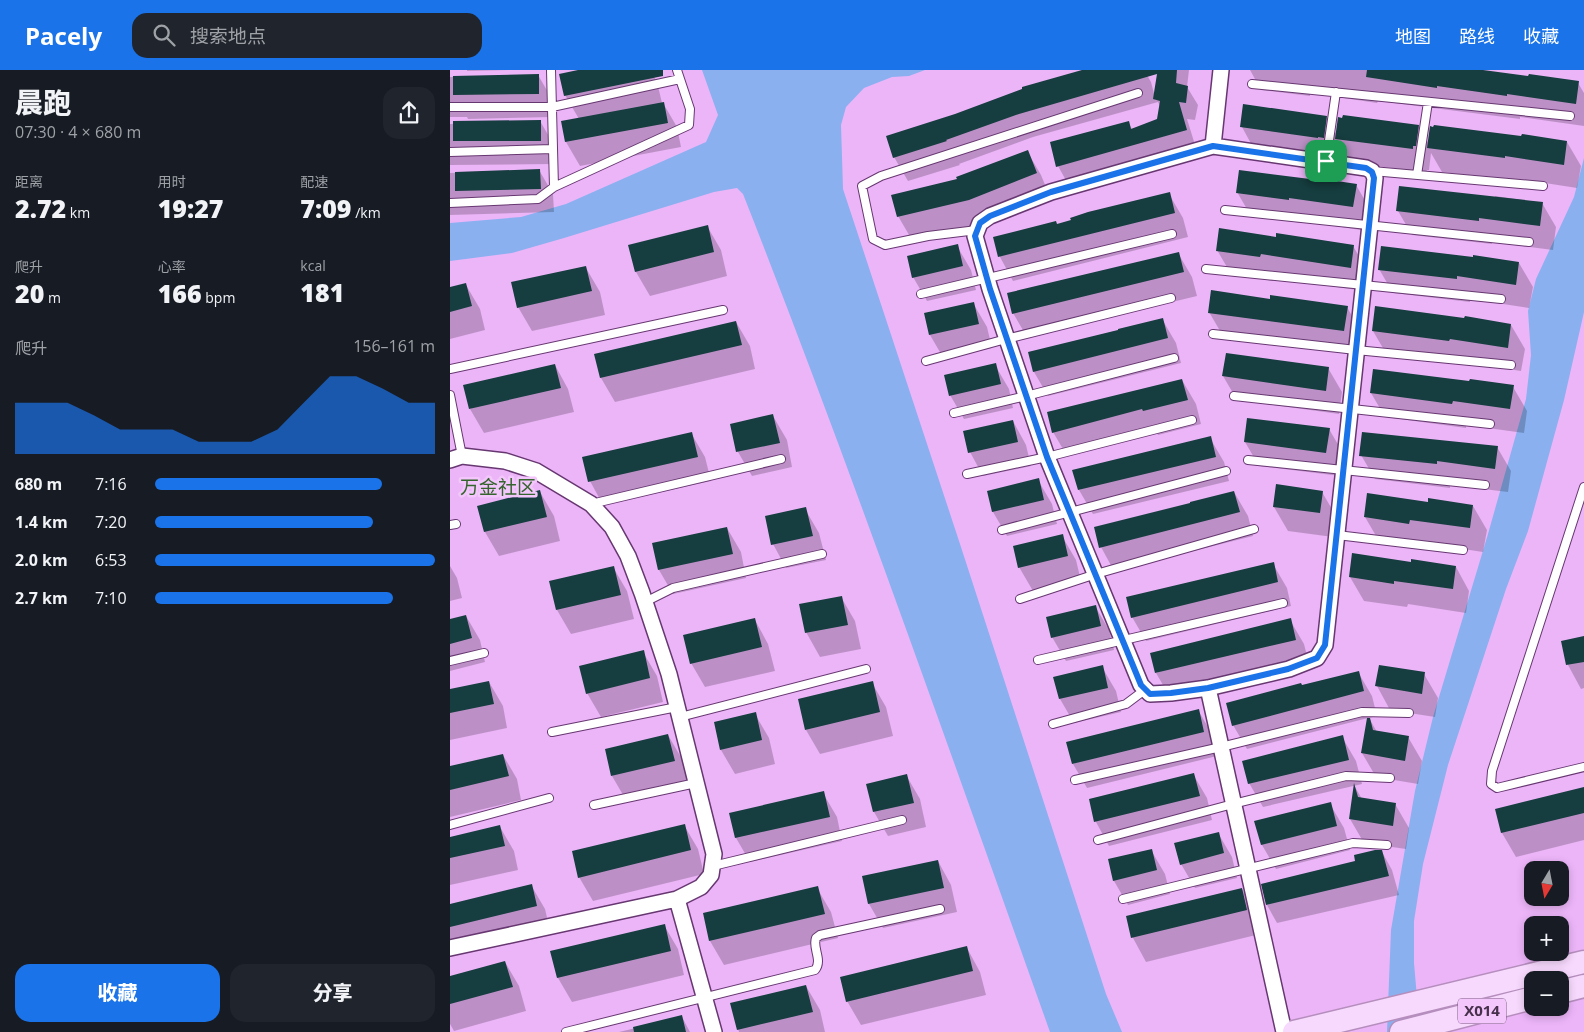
<!DOCTYPE html>
<html lang="zh">
<head>
<meta charset="utf-8">
<style>
	body { margin:0; font-family:"Open Sans","Noto Sans SC",sans-serif; background:#20242c; color:#f1f3f6; height:100vh; display:flex; flex-direction:column; font-size:19px; white-space:nowrap }
	* { box-sizing:border-box; margin:0 }
	p { font-size:16px; color:#9ea1a6 }
	.icon { flex:none; width:28px; height:28px; fill:none; stroke:currentColor; stroke-width:2; stroke-linecap:round; stroke-linejoin:round }
	.map { position:relative; flex:1; overflow:hidden }
	.panel { display:flex; flex-direction:column; background:#171b24; width:450px }
	.panel>* { flex:none }
	.needle { width:32px; rotate:190deg }
	.tools { position:absolute; left:1074px; top:791px; display:grid; gap:10px }
	.tools a { display:grid; place-items:center; width:45px; height:45px; border-radius:10px; background:#171b24; box-shadow:0 2px 8px #0003; font-size:25px }
	.pin { position:absolute; display:grid; place-items:center; width:42px; height:42px; color:#fff; margin:-21px; border-radius:10px; box-shadow:0 2px 8px #0006 }
	.round { display:grid; place-items:center; flex:none; width:52px; height:52px; border-radius:15px; background:#20242c }
	.headline { display:flex; align-items:center; justify-content:space-between; height:85px; padding:0 15px }
	h1 { font-size:28px; font-weight:800; line-height:38px }
	.stats { display:grid; grid-template-columns:repeat(3,1fr); gap:8px; height:85px; padding:5px 15px }
	.stats div { display:grid; align-content:center }
	.stats b { font-size:25px; font-weight:800 }
	.stats small { font-size:14px; font-weight:400 }
	.stats p { font-size:14px }
	.chart { height:140px; padding:10px 15px }
	.chart p { display:flex; justify-content:space-between }
	.chart svg { width:100%; height:90px; margin-top:5px; fill:#1a73e8; opacity:.7 }
	.button { display:flex; gap:10px; margin-top:auto; padding:10px 15px }
	.button a { flex:1; height:58px; border-radius:15px; background:#1a73e8; color:#fff; font-size:20px; font-weight:800; line-height:58px; text-align:center }
	.button a+a { background:#20242c; color:#f1f3f6 }
	ul { padding:0 15px; list-style:none; font-size:16px }
	li { display:grid; grid-template-columns:80px 60px 1fr; align-items:center; height:38px }
	li i { height:12px; border-radius:6px; background:#1a73e8 }
	header { display:flex; align-items:center; gap:30px; box-sizing:border-box; height:70px; padding:0 25px; background:#1a73e8; color:#fff }
	header strong { font-size:24px }
	nav { display:flex; gap:28px; margin-inline-start:auto; font-size:18px }
	.search { width:350px; height:45px; background:#20242c; display:flex; align-items:center; gap:12px; box-sizing:border-box; padding:0 18px; border-radius:15px; color:#9ea1a6; font-size:19px }
	main { display:flex; flex:1; min-height:0 }
	.map>svg:first-child { display:block }
</style>
</head>
<body>
<header>
<strong>Pacely</strong>
<div class="search"><svg class="icon" aria-label="search" viewBox="0 0 24 24"><circle cx="10" cy="10" r="6"/><path d="M15 15l6 6"/></svg>搜索地点</div>
<nav><a>地图</a><a>路线</a><a>收藏</a></nav>
</header>
<main>
<section class="panel">
<div class="headline"><div><h1>晨跑</h1><p>07:30 · 4 × 680 m</p></div><a class="round"><svg class="icon" aria-label="share" viewBox="0 0 24 24"><path d="M12 15V3M7 8l5-5 5 5M5 13v7h14v-7"/></svg></a></div>
<div class="stats">
<div><p>距离</p><b>2.72<small> km</small></b></div>
<div><p>用时</p><b>19:27</b></div>
<div><p>配速</p><b>7:09<small> /km</small></b></div>
</div>
<div class="stats">
<div><p>爬升</p><b>20<small> m</small></b></div>
<div><p>心率</p><b>166<small> bpm</small></b></div>
<div><p>kcal</p><b>181</b></div>
</div>
<div class="chart"><p><span>爬升</span>156–161 m</p>
<svg viewBox="0 0 160 44" preserveAspectRatio="none"><path d="M0 44V19L10 19L20 19L30 25L40 32L50 32L60 32L70 38L80 38L90 38L100 32L110 19L120 6L130 6L140 12L150 19L160 19V44z"/></svg>
</div>
<ul>
<li><b>680 m</b>7:16<i style="width:81%"></i></li>
<li><b>1.4 km</b>7:20<i style="width:78%"></i></li>
<li><b>2.0 km</b>6:53<i style="width:100%"></i></li>
<li><b>2.7 km</b>7:10<i style="width:85%"></i></li>
</ul>
<div class="button"><a>收藏</a><a>分享</a></div>
</section>
<div class="map">
<svg width="1134" height="962" viewBox="0 0 1134 962">
	<rect width="100%" height="100%" fill="#ecb5f8"/>
	<path fill="#8ab0f0" d="M252,0H475L459,6L442,7L414,18L396,37L391,55L393,119L510,474L656,924L672,962H600C500,682 402,401 293,124L287,118L264,122L114,168L62,183L0,191V153L71,147L116,134L256,72L268,45Z
		M1134,88V242L1114,330L1078,461L1056,519L998,695L973,794L964,851V893L970,962H937L941,860L965,721L983,647L1038,464L1076,329L1081,285L1078,241L1086,209L1124,127Z"/>
	<path fill="#0003" d="M17,0H59L17,1Z
		M134,0H200L207,12L212,33H213L227,57L231,77L130,96L116,72L112,52L129,49L115,25Z
		M644,0H694L701,12L706,31L711,0H739L737,17L748,35L745,50L737,49L746,78L618,114L608,96L678,52L682,59L709,50L710,36L708,32L583,67L509,94L510,95L458,111L444,87Z
		M800,0H1024L1128,13L1134,23V56L1070,47V49L928,31L927,33L860,23V26L811,20Z
		M88,5L102,29V47L18,49L17,47H0V7Z
		M794,36L876,47L887,65L968,56L979,74L1117,72L1131,96L1127,118L1069,109L1068,111L992,102L981,83L979,100H977L976,102L900,93L889,75L887,91L805,81L792,57Z
		M90,51L104,75V94L0,95V54Z
		M577,81L591,105L600,127L533,153L462,170L448,146L509,110Z
		M89,100L103,124L104,142L0,145V103Z
		M906,115L920,139L917,161L853,151L852,153L801,146L787,122Z
		M719,124L733,148L738,167L563,211L550,187L545,168L607,155Z
		M1045,126L1092,133L1106,157L1103,180L1042,172V174L962,165L948,141L1045,128Z
		M257,156L271,180L277,206L200,226L186,202L180,176Z
		M827,168L903,176L917,200L914,221L824,208L823,211L781,204L767,180Z
		M507,176L521,200L526,220L477,231L463,207Z
		M728,183L742,207L747,226L577,267L563,243Z
		M1069,193L1083,217L1079,238L1020,229V232L943,223L929,199Z
		M136,198L150,222L155,245L82,261L68,237Z
		M16,215L30,239L35,260L0,269V219Z
		M821,230L897,237L911,262L908,284L773,266L759,242Z
		M523,233L537,257L542,278L494,289L480,265L476,244Z
		M712,249L726,273L731,293L598,326L584,302L580,283Z
		M286,252L300,276L305,299L165,332L151,308L146,285Z
		M1061,255L1075,279L1071,301L1013,292V295L937,285L923,261Z
		M105,295L118,319L124,342L34,363L20,339Z
		M545,295L559,319L563,338L514,349L500,325Z
		M878,298L892,322L889,344L787,330L773,306Z
		M732,310L746,334L751,354L708,365L707,363L617,386L603,362Z
		M1063,317L1077,341L1074,363L1016,355V358L935,347L921,323Z
		M323,346L337,370L342,397L302,406L288,382L282,354Z
		M798,349L879,359L893,383L890,406L809,396L795,372Z
		M563,351L576,375L581,396L533,406L520,382Z
		M241,363L255,387L261,411L153,435L140,411Z
		M760,368L774,392L779,411L643,444L629,420Z
		M1047,377L1061,401L1058,422L1000,415V418L925,409L911,385Z
		M588,410L602,434L607,454L557,466L543,442L538,422Z
		M90,422L104,446L110,471L49,486L35,462L28,437Z
		M784,422L798,446L803,466L664,501L651,477Z
		M872,422L886,446L883,467L838,461L824,437Z
		M979,433L1023,436L1037,460L1033,482L973,473L929,471L915,447Z
		M355,439L369,463L376,490L336,498L323,474Z
		M277,458L291,482L296,508L223,524L209,500L203,474Z
		M612,466L626,490L631,511L583,521L569,497Z
		M962,493L1006,497L1019,521L1016,543L958,534L957,537L914,531L900,507Z
		M823,494L837,518L841,536L696,571L682,547Z
		M0,496L7,508L12,528L0,531Z
		M163,497L177,521L184,549L121,564L107,540L101,512Z
		M391,527L405,551L411,579L370,587L356,562Z
		M645,536L659,560L664,580L616,591L602,567Z
		M16,546L30,570L35,592L0,601V550Z
		M305,550L318,574L325,601L255,617L241,593Z
		M840,550L854,574L859,594L720,627L706,603Z
		M1134,568V618L1131,619L1118,595L1112,572Z
		M193,582L207,606L213,632L151,647L137,623Z
		M652,597L666,621L671,642L624,653L610,629L605,608Z
		M908,602L922,626L927,646L919,648L927,662L958,667L972,691L968,714L926,707L912,683L918,648L797,679L783,655L852,616Z
		M974,604L988,628L985,647L940,640L927,616Z
		M39,612L53,636L57,658L0,670V620Z
		M422,613L436,637L443,666L370,684L356,660Z
		M748,640L762,664L767,686L637,718L623,694Z
		M305,644L319,668L325,694L285,704L271,680Z
		M218,665L232,689L238,715L176,730L162,706Z
		M892,667L906,691L912,714L813,737L799,713Z
		M53,685L67,709L71,730L0,747V698Z
		M743,704L757,728L762,750L659,776L646,752L640,730Z
		M456,705L470,729L476,757L438,766L424,742Z
		M905,717L912,729L945,734L959,758L956,779L914,773L900,749Z
		M1134,718V770L1066,787L1052,763L1046,740Z
		M373,723L387,747L392,771L300,792L286,768L281,744Z
		M880,734L894,758L900,780L826,799L812,775L806,752Z
		M234,755L248,779L254,804L143,831L129,807Z
		M50,757L64,781L68,800L0,815V768Z
		M768,763L782,787L787,808L745,818L731,794Z
		M701,780L715,804L720,824L678,835L664,811L659,790Z
		M932,782L942,800L949,825L827,853L817,835Z
		M488,791L501,815L507,842L433,858L419,834L413,807Z
		M81,815L95,839L100,860L0,882V835Z
		M367,818L381,842L388,868L274,895L260,871L254,844Z
		M792,819L806,843L810,864L696,892L683,868L678,847Z
		M214,855L228,879L234,905L122,932L108,908L102,882Z
		M517,878L530,902L536,925L411,955L397,931Z
		M55,892L69,916L76,941L4,961L0,954V907Z
		M356,916L370,940L375,962H289L281,934Z
		M232,947L240,962H169Z"/>
	<path fill="#163d3f" d="M128,0H213V6L114,26L109,4Z
		M632,0H727L726,13L738,16L736,33L729,32L737,60L606,97L600,72L679,51L681,59L707,49L710,31L703,29L707,4L569,44L496,70L497,71L443,88L436,66L505,44L572,19V17Z
		M917,0H1033L1078,6L1079,4L1129,11L1126,34L1057,24V26L987,16V18L916,7Z
		M89,4V24L3,25V6Z
		M214,32L218,53L115,72L111,51Z
		M793,34L877,46L874,68L868,67V68L790,57Z
		M893,45L969,55L966,76H963V79L885,69L888,47L892,48Z
		M91,50V71H3V51Z
		M984,55L1071,66L1072,64L1117,71L1114,95L1055,86V88L977,78L980,56L983,57Z
		M578,80L587,103L519,130L447,147L441,125L507,109L506,107Z
		M90,99L91,119L5,121V102Z
		M789,100L860,109V107L907,114L903,137L839,128V130L786,123Z
		M949,116L1093,132L1090,156L1029,148V151L946,141Z
		M720,122L725,143L548,187L543,167L606,151L607,154L621,150L620,148L638,142Z
		M258,155L264,182L185,202L178,175Z
		M769,158L826,167V163L904,175L901,198L811,184L810,187L766,181Z
		M508,174L513,196L462,208L457,186Z
		M931,176L1023,187V185L1069,192L1066,215L1007,206V209L928,200Z
		M729,182L734,202L562,244L557,223Z
		M136,196L142,221L67,238L61,212Z
		M16,213L22,236L0,242V217Z
		M761,220L820,229V225L898,236L894,261L758,243Z
		M524,232L529,254L479,265L474,243Z
		M925,236L1014,248L1015,246L1061,254L1058,278L1000,269L999,271L922,261Z
		M713,248L718,268L583,302L578,282L668,260V259Z
		M286,251L292,275L150,308L144,284Z
		M776,283L879,297L876,321L772,306Z
		M546,293L551,314L499,326L494,305Z
		M105,294L111,318L19,339L13,315Z
		M923,299L1019,311L1020,309L1064,315L1060,339L1003,331L1002,334L920,323Z
		M732,309L738,330L693,341L692,339L602,363L597,342Z
		M323,344L330,373L286,382L280,354Z
		M797,348L880,358L876,383L794,372Z
		M563,350L568,372L518,383L513,361Z
		M242,362L248,387L138,412L132,387Z
		M912,362L1048,376L1045,399L987,391V394L909,386Z
		M761,366L766,387L628,420L622,400Z
		M589,408L594,430L542,442L537,421Z
		M826,414L873,421L870,443L823,437Z
		M90,420L97,447L34,462L27,436Z
		M784,421L790,442L649,478L644,457L740,433V432Z
		M917,423L978,432V428L1023,435L1020,458L960,450L959,454L914,447Z
		M356,437L363,466L321,475L315,446Z
		M277,457L283,484L208,500L202,473Z
		M613,464L618,486L568,498L563,476Z
		M902,483L961,492V489L1006,496L1003,519L944,511V514L899,507Z
		M824,492L828,512L681,548L676,527Z
		M164,496L171,525L106,540L99,511Z
		M392,526L398,555L355,563L349,534Z
		M646,535L651,556L601,568L596,547Z
		M16,545L22,568L0,574V549Z
		M305,548L312,577L240,594L233,565Z
		M841,548L846,570L705,603L700,583Z
		M1134,566V592L1116,595L1111,571Z
		M194,580L200,608L136,624L129,596Z
		M653,595L658,618L609,629L603,607Z
		M929,595L975,602L972,624L925,616Z
		M909,601L914,621L782,656L776,633L851,613L852,615Z
		M39,611L44,634L0,643V619Z
		M423,611L430,642L355,660L348,629Z
		M749,639L754,662L622,694L616,672Z
		M306,642L312,670L270,680L264,652Z
		M917,648H920L923,660L959,666L955,691L911,683Z
		M218,664L225,691L161,706L155,679Z
		M893,665L899,690L798,714L792,691Z
		M53,684L59,706L0,720V696Z
		M744,703L750,726L644,752L639,729Z
		M457,704L464,733L423,742L416,714Z
		M904,713L908,727L946,733L943,756L899,749Z
		M1134,717V743L1051,763L1045,739Z
		M374,721L380,747L285,768L279,743Z
		M881,732L887,756L811,775L804,751Z
		M235,754L241,780L128,808L122,781Z
		M50,755L55,776L0,788V767Z
		M769,762L774,783L730,795L724,773Z
		M702,779L707,800L663,811L658,789Z
		M925,780H932L939,806L816,835L811,814L905,791L904,785Z
		M488,790L494,818L418,834L412,806Z
		M82,814L87,836L0,857V834Z
		M368,816L375,844L259,871L253,843Z
		M792,818L797,840L681,868L676,846Z
		M215,854L221,881L107,908L100,881Z
		M517,876L523,901L396,932L390,907Z
		M55,891L63,917L0,934V906Z
		M356,915L363,942L287,960L280,933Z
		M232,945L236,962H184L183,957Z"/>
	<g fill="none" stroke-linecap="round" stroke-linejoin="round">
		<g stroke="#673771" stroke-width="10">
			<path id="lane" d="M101,0L104,117
				M802,14L1120,46
				M0,37H102L230,9
				M0,82L103,79
				M876,91L886,22
				M922,101L1093,116
				M967,105L978,32
				M0,133L88,129L104,117L239,55L240,39L227,0
				M775,140L1079,172
				M527,160L478,166L435,175L423,169L412,116L431,106L688,23
				M756,199L1051,229
				M471,224L722,164
				M763,264L906,280L1061,295
				M476,291L556,269L721,228
				M0,299L273,240
				M0,325L12,386
				M784,326L1040,354
				M504,343L576,326L724,288
				M798,390L1035,415
				M517,404L597,387L742,350
				M1134,417L1042,701L1041,714L1047,718L1134,697
				M141,434L331,389
				M0,455L6,454
				M552,460L776,401
				M887,465L1013,480
				M570,529L646,504L804,459
				M195,532L223,518L372,484
				M588,590L833,533
				M0,591L34,583
				M230,647L416,599
				M603,654L676,634L696,619
				M102,662L227,637
				M625,710L771,677L912,642L959,643
				M144,735L246,713
				M0,755L99,728
				M648,770L783,734L896,706L940,708
				M263,796L452,750
				M673,829L903,773L937,775
				M116,962L365,900C373,890 362,878 366,868L370,865L490,839"/>
		</g>
		<g stroke="#673771" stroke-width="18">
			<path id="street" d="M763,76L916,98L922,101L925,108L875,575L867,588L839,599L758,618L721,623L700,624L691,615L597,387L540,219L525,166L530,153L540,146L601,122Z
				M763,76L771,0
				M0,390L12,386L55,391L86,401L141,434L162,457L178,486L192,523L219,604L264,784L261,805L251,817L227,829
				M758,618L834,962
				M0,878L227,829L264,962"/>
		</g>
		<g stroke="#b58ebd" stroke-width="25">
			<path id="primary" d="M1110,922L1134,916
				M844,962L1134,892
				M951,962L1082,928"/>
		</g>
		<use href="#lane" stroke="#fff" stroke-width="8"/>
		<use href="#street" stroke="#fff" stroke-width="15"/>
		<use href="#primary" stroke="#f7d9fd" stroke-width="22"/>
	</g>
	<g fill="none" stroke-linecap="round" stroke-linejoin="round">
		<g stroke="#fff" stroke-width="10">
			<path id="route" d="M763,76L916,98L922,102L924,108L875,575L867,588L838,599L758,618L721,623L700,624L691,615L597,387L540,219L525,166L530,153L540,146L601,122Z"/>
		</g>
		<use href="#route" stroke="#1a73e8" stroke-width="6"/>
	</g>
	<g text-anchor="middle" stroke-width="5" stroke-linejoin="round" paint-order="stroke">
		<rect fill="#f3c7fc" stroke="#7a5d80" stroke-width="1" x="1008" y="928.5" width="48" height="25" rx="4"/>
		<g font-size="15" font-weight="bold" fill="#46304b">
			<text x="1032" y="946">X014</text>
		</g>
		<g font-size="19" fill="#35642c" stroke="#f3c7fc">
			<text x="48" y="424">万金社区</text>
		</g>
	</g>
</svg>
<div class="tools">
<a><svg class="needle" viewBox="-14 -14 28 28"><path d="M0-13l5 13h-10z" fill="#e53935"/><path d="M0 13l5-13h-10z" fill="#9ea1a6"/></svg></a>
<a>+</a>
<a>−</a>
</div>
<div class="pin" style="left:876px;top:91px;background:#1e9e55"><svg class="icon" aria-label="arrive" viewBox="0 0 24 24"><path d="M6 21V4h12l-3 4 3 4H6"/></svg></div>
</div>
</main>
</body>
</html>
